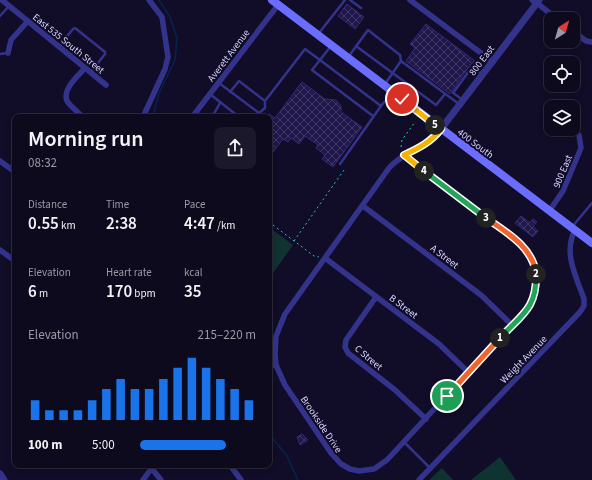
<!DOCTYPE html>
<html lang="en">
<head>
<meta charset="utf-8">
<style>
	body { margin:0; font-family:"Source Sans 3",sans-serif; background:#1b182b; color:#f1f3f6; height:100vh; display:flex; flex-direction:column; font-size:15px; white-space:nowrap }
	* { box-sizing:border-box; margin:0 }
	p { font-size:13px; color:#9a9aa4 }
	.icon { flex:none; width:22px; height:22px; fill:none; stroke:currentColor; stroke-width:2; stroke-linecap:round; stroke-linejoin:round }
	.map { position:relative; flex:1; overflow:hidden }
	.side { position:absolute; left:12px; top:114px; width:260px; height:354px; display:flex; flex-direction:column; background:#0d0a1e; border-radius:8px; box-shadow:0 2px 6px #0003,0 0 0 1px #2d2b3c }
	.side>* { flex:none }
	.needle { width:26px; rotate:37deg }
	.controls { position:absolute; left:544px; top:12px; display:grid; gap:8px }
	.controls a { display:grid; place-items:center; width:36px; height:36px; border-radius:8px; background:#0d0a1e; box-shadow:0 2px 6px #0003,0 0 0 1px #2d2b3c; font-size:20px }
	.pin { position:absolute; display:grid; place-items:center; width:34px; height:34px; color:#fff; margin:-17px; border:2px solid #fff; border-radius:50%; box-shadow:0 1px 4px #0007 }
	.km { position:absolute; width:20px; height:20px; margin:-10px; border-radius:50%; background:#222; color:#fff; font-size:11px; line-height:20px; text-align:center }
	.round { display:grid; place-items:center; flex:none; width:42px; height:42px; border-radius:8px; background:#1b182b }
	.overview { display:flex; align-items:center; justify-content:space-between; height:68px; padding:0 16px }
	h1 { font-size:22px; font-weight:600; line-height:30px }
	.figures { display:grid; grid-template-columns:repeat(3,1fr); gap:6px; height:68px; padding:4px 16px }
	.figures div { display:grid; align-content:center }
	.figures b { font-size:17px; font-weight:600 }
	.figures small { font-size:11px; font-weight:400 }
	.figures p { font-size:11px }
	.chart { height:112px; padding:8px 16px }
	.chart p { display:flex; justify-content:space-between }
	.chart svg { width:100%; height:72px; margin-top:4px; stroke:#1a73e8; stroke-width:6 }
	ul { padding:0 16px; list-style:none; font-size:13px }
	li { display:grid; grid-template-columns:64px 48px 1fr; align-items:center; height:30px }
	li i { height:10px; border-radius:5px; background:#1a73e8 }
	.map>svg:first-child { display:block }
</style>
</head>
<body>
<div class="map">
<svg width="592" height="480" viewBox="0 0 592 480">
	<defs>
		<pattern id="building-cross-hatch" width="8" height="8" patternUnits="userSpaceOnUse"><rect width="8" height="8" fill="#20174b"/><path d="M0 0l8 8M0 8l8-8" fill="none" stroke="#403866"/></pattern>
	</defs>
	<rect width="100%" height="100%" fill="#110d28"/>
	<path fill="#0f3330" d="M269,227L293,245L269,279Z
		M500,457L516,480H471Z
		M442,468L453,480H429Z"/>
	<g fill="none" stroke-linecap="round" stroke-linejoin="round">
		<path stroke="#07234d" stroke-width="1.5" d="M153,117L159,93L175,60L177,38L170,17L159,0
			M269,434L287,456L298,480"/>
	</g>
	<path fill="url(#building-cross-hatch)" stroke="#34277a" d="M347,4L364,17L355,29L338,16Z
		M426,24L475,61L470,65L450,94L406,61L415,48L410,44Z
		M302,82L325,99L336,100L341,106V112L362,127L333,167L322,159L325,155L316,148L318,145L305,136L299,144L291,138L288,142L283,139L273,152L269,149V114L275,118Z
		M521,216L530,223L533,219L537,222L533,226L538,231L533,237L515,223Z
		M302,434L308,440L300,445L297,437Z"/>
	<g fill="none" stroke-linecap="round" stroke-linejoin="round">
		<path stroke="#22c5b5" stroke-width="1" stroke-dasharray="2 3" stroke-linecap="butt" d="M401,147L402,140L415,122
			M269,222L314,256L319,257
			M294,241L344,170"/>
		<path stroke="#33338c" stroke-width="2.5" d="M350,0L361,8
			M0,16L9,6
			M319,33L345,0
			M59,46L73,29L75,28L105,52V54L91,72
			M356,46L436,105L445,94
			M0,54L7,53
			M349,56L368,30L400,55L401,61L459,104
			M219,83L259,113L265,108V101L239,81L230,92
			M385,84L401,61
			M210,94L239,117
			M463,100L453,93L472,67L481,73
			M265,101L305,49L320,60L331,46
			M373,116L312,70L320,60L381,106L392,92
			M212,117L220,103
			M340,164L381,106
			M572,227L592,203
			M404,442L430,468"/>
		<path stroke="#33338c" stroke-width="5.5" d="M2,0L106,85
			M410,0L493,62
			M540,0L537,3L557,19
			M573,31L586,41L592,42
			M8,53L11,40L28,21
			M193,116L278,5
			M83,117C79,113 69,105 67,101C62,89 79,75 85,68
			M143,117L165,69L168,57L162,17L149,0
			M404,155L413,163L524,247C545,279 539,301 512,325L387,460L374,469L359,471L350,469L341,464L331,453L285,385L276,365L275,354L276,336L285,314L389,168C405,150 425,149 441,129
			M0,161L15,172
			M363,206L481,295L512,325
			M550,210L563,191L581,148L579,135
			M0,250L15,261
			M325,258L439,344L469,373
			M376,297L346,340L345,347L348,353L395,390L426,419
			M269,366L276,365
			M149,465L161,480
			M230,465L241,480
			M143,480L153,466
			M419,480L580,312L584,306V299C576,276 563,253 575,230"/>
		<path stroke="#33338c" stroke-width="7" d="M441,129L537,3L533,0
			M0,474L4,480"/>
		<path stroke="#6b6dff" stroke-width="8" d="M272,0L592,243"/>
	</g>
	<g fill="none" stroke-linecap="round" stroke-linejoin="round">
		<g stroke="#fff" stroke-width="8">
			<path id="split-1" d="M447,396L500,338"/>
		</g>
		<g stroke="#fff" stroke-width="8">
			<path id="split-2" d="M500,338C521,315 537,309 536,274"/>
		</g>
		<g stroke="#fff" stroke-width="8">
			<path id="split-3" d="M486,218C506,232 533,247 536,274"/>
		</g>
		<g stroke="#fff" stroke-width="8">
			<path id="split-4" d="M424,171L486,218"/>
		</g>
		<g stroke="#fff" stroke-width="8">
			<path id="split-5" d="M424,171L404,155C419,148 431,142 441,129L435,125"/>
		</g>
		<g stroke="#fff" stroke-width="8">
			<path id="split-6" d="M402,99L435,125"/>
		</g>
		<use href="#split-1" stroke="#f0652b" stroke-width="5"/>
		<use href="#split-2" stroke="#22a559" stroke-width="5"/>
		<use href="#split-3" stroke="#f0652b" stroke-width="5"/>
		<use href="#split-4" stroke="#22a559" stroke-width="5"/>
		<use href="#split-5" stroke="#f5b400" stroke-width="5"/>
		<use href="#split-6" stroke="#f5b400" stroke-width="5"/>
	</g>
	<g text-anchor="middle" stroke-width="4" stroke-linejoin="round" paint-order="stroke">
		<g font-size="10" fill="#d8d4ff" stroke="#110d28">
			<text transform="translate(69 43) rotate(39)" y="4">East 535 South Street</text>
			<text transform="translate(228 55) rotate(-53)" y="4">Averett Avenue</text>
			<text transform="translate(481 60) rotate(-53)" y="4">800 East</text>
			<text transform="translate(476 143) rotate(37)" y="4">400 South</text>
			<text transform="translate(562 171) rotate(-67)" y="4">900 East</text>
			<text transform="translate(445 256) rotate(37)" y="4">A Street</text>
			<text transform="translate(404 306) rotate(37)" y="4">B Street</text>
			<text transform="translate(369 357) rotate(40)" y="4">C Street</text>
			<text transform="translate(523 359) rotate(-46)" y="4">Weight Avenue</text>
			<text transform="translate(322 424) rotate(56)" y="4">Brookside Drive</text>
		</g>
	</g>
</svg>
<div class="controls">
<a><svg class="needle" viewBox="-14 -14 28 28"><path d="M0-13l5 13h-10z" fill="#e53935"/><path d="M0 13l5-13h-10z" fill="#9a9aa4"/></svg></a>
<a><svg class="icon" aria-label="locate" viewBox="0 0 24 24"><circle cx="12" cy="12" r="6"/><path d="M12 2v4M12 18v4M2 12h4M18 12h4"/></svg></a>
<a><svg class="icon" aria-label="layers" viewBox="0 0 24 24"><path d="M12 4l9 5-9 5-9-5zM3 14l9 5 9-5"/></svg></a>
</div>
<div class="pin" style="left:447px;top:396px;background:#1e9e55"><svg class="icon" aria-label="arrive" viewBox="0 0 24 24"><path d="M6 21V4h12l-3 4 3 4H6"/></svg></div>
<div class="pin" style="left:402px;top:99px;background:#d93025"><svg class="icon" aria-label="check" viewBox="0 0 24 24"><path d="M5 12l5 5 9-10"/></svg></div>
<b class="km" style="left:500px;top:338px">1</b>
<b class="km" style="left:536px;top:274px">2</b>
<b class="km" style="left:486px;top:218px">3</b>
<b class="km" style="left:424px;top:171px">4</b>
<b class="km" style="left:435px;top:125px">5</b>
<section class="side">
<div class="overview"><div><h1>Morning run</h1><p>08:32</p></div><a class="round"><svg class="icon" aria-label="share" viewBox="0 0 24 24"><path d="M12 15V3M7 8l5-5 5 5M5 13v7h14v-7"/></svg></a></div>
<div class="figures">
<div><p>Distance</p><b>0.55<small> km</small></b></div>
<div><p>Time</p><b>2:38</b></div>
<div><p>Pace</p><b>4:47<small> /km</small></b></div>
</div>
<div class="figures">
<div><p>Elevation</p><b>6<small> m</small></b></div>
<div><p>Heart rate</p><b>170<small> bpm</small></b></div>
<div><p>kcal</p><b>35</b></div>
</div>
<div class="chart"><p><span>Elevation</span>215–220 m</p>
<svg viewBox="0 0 160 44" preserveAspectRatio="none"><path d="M5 44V32M15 44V38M25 44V38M35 44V38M45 44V32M55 44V25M65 44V19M75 44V25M85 44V25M95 44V19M105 44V12M115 44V6M125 44V12M135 44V19M145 44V25M155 44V32"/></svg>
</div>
<ul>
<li><b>100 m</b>5:00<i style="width:74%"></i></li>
</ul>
</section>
</div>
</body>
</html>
